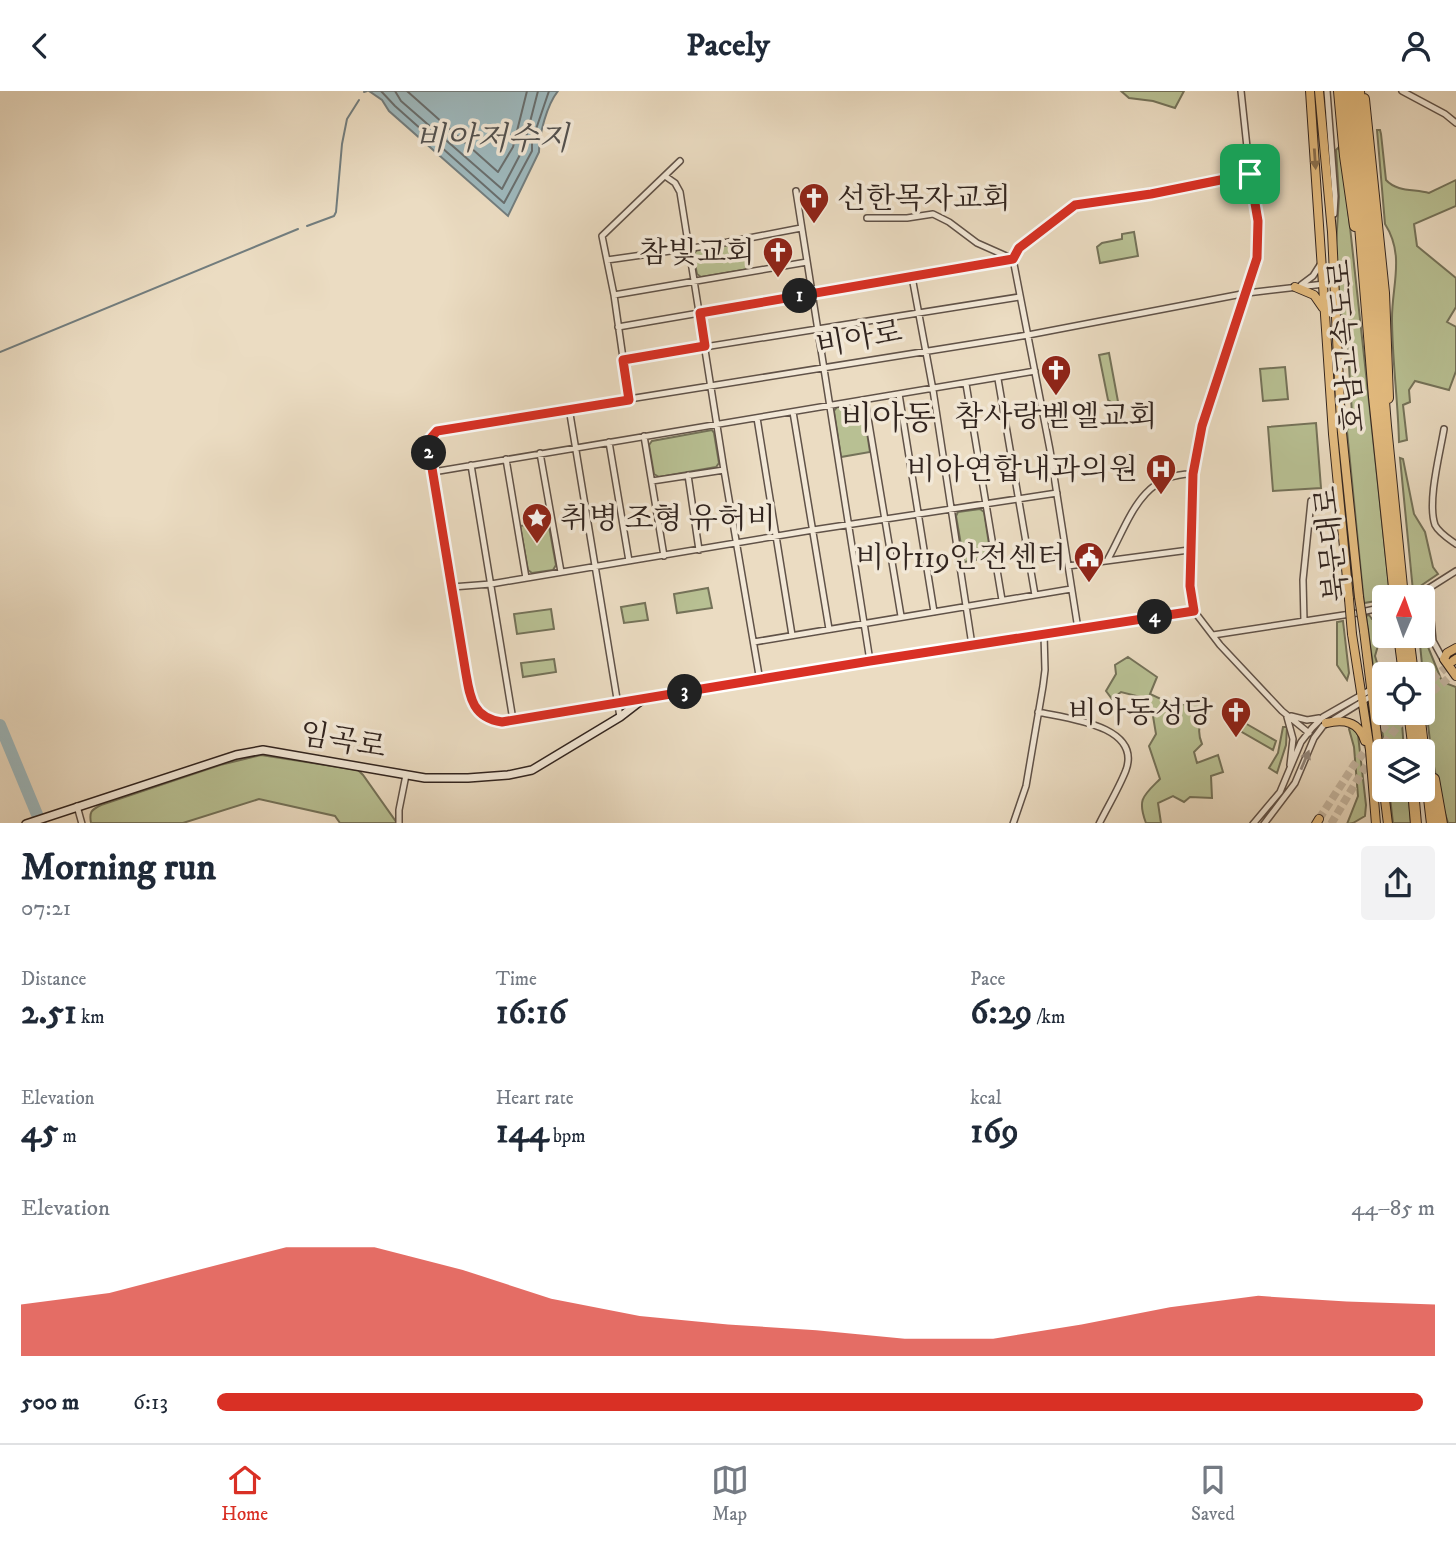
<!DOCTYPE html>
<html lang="en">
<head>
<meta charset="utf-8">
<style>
	body { margin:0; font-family:"IM FELL DW Pica","Noto Serif KR",serif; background:#f2f2f3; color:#1f2937; height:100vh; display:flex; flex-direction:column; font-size:26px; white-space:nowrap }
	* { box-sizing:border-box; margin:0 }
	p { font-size:23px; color:#747a83 }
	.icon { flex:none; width:38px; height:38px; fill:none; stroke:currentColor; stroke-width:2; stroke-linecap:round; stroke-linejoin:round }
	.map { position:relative; height:732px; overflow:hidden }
	.panel { display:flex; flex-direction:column; background:#fff; flex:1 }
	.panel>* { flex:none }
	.needle { width:46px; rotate:2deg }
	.buttons { position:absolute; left:1372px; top:494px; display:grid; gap:14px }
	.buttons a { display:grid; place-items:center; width:63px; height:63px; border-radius:7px; background:#fff; box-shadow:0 7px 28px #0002; font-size:35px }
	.pin { position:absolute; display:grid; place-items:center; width:60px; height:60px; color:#fff; margin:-30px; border-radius:14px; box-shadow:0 4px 10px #0006 }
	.km { position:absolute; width:35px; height:35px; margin:-18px; border-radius:50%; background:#222; color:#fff; font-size:19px; line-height:35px; text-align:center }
	.round { display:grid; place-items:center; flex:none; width:74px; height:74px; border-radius:7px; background:#f2f2f3 }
	.summary { display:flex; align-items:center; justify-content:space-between; height:119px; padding:0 21px }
	h1 { font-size:38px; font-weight:800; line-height:52px }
	.stats { display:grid; grid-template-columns:repeat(3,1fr); gap:10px; height:119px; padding:7px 21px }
	.stats div { display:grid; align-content:center }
	.stats b { font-size:35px; font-weight:800 }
	.stats small { font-size:19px; font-weight:400 }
	.stats p { font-size:19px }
	.chart { height:196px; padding:14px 21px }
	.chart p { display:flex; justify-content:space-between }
	.chart svg { width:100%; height:126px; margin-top:7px; fill:#d93025; opacity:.7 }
	ul { padding:0 21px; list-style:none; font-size:23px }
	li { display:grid; grid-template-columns:112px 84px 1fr; align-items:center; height:52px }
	li i { height:18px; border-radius:9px; background:#d93025 }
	header { display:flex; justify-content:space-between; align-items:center; height:91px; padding:0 21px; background:#fff; font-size:32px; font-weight:800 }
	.menu { display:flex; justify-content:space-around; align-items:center; height:98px; border-top:2px solid #e0e1e3; background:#fff; font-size:19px; color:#747a83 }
	.menu a { display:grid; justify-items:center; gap:4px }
	.menu .on { color:#d93025 }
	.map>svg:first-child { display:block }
</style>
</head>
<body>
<header><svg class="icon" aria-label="back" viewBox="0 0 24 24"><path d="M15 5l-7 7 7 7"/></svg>Pacely<svg class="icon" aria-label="person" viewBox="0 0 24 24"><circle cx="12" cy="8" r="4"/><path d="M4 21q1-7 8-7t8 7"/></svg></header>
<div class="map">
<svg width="1456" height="733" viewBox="0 0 1456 733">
	<rect width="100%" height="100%" fill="#ebdcc2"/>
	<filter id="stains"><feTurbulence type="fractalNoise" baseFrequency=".00286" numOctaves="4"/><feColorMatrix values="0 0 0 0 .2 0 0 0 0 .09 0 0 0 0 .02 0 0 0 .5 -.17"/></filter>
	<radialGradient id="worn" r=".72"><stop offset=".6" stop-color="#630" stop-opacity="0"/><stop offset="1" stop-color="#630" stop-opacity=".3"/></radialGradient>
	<path fill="#b8c093" stroke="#747259" stroke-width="2" d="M1121,0H1184L1175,17L1153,10L1129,7Z
		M1377,39H1380L1381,43L1386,89C1397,101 1414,98 1429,102L1456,89V115L1414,133L1417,155L1456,187V216L1447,231L1456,236V280L1449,299L1415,290L1409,299L1410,311L1403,314L1407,349L1399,351C1398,309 1392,268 1392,227C1392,194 1405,164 1385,133Z
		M1339,56L1345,90L1390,504L1382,509L1364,512L1347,340L1352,323L1348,259L1344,229L1338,215L1336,154L1339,106L1336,59Z
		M1134,141L1138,165L1100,172L1097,156L1102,152L1122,148V143Z
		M744,151L749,178L701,186L697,183L693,164L697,159Z
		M1109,262L1119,316L1108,309L1099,264Z
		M1285,276L1288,308L1263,310L1260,278Z
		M859,312L863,316L870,361L841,366L834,320L837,316Z
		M1316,332L1321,397L1273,400L1268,336Z
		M712,339L714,342L719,372L716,376L659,386L654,383L649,354L652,350Z
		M1400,367L1403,368L1414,423L1425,441L1433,476L1438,483L1413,500Z
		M980,418L984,421L991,466L964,471L956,425L958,421Z
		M548,430L556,474L553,479L532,482L528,479L520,435Z
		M708,497L712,517L677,522L674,503Z
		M645,512L648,529L624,532L621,516Z
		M1423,517L1426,551L1441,588L1445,592L1456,596V732H1448C1428,673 1426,606 1419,544H1423Z
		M551,518L554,538L517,543L514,523Z
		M1369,524L1372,528H1380L1382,538L1375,542L1379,551L1375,565L1378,575H1385L1384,621H1393L1394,631L1402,632L1404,660H1385L1366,525Z
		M1343,530L1349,582L1347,589L1337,574V531Z
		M1128,566L1157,586L1150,603L1178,616C1191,609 1197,605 1210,613C1202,627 1195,637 1202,653L1194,661L1197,672L1218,664L1223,681L1211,685L1212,707L1190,706L1184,711L1173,705L1158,712L1161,732H1146C1137,708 1143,705 1160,688L1149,655L1156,643L1153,625L1141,606L1121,601L1112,608L1106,600L1116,583L1115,574Z
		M554,568L556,581L523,586L521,572Z
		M1238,628L1276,650L1273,659L1235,637Z
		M1352,635L1358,644L1366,714L1365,725L1353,732L1347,733L1358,705L1354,656L1349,638Z
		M1283,636H1287L1286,654L1277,682L1269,677L1278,662Z
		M261,664L358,679L363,684L397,732H340L335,725L259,708L183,732H91C89,721 91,719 101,714L220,674Z
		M1389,698H1408L1411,732H1393Z"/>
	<path fill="#9eb9be" stroke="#727d7e" stroke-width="2" d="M369,0H558C547,14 539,43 539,61L508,125L389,20L382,9Z"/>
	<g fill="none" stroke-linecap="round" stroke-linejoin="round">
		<path stroke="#686e6e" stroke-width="2" d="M381,0L395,15L504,112L532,60V50L549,0
			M395,0L401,10L502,98L523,58L538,0
			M407,0L498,81L513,56L527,0"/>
		<path stroke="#727d7e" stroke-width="2" d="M364,1L367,0
			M307,135L334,125L336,121L342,53L347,28L359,9
			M0,261L298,138"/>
		<path stroke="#9eb9be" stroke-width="12" d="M0,634L41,733"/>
		<path stroke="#c6b7a1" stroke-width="8" stroke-dasharray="8 4" stroke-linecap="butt" d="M1423,596L1451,572
			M1423,608L1456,581
			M1319,728L1354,674L1396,621
			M1331,733L1364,678L1409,621"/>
		<g stroke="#605248" stroke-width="8">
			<path id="street" d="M1241,0L1249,75L1258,129L1257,167L1247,202L1212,301L1197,352L1193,383L1190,495L1194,520L1220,554L1282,620L1309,642
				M1327,0L1335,105L1334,123
				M1402,0L1445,23L1456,32
				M665,85L675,92L680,101L724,379L760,590
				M796,100L870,570
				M867,127H907L933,123L949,131L977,152L1013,168
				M1013,168L1050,359L1078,538
				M1013,168L1019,157L1075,114L1151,103L1250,83
				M607,169L713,154L801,137
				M912,186L933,299L972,554
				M1301,194L1313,185L1320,174
				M614,204L807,171
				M618,236L1013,168
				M623,269L1019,206
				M998,288L1035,504
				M966,293L1002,509
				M899,303L934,521
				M629,309L614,204L602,145L680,70
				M865,309L901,525
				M569,317L620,626
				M793,321L829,538
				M757,327L792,544
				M1444,338C1440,362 1427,411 1435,434C1439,442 1449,448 1456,453
				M644,345L664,465
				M609,351L629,470
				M540,362L561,481
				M506,368L526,487
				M471,374L513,629
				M433,381L1035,280
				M688,384L699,459
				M652,390L724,379
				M1108,468C1129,430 1141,382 1193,383
				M1068,475L1189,459
				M452,496L491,493L813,439L1057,402
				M1428,499L1433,550L1444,570
				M1415,506L1456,480
				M1194,520L870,570L501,631C487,629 478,623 471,610L428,354L433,344L442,338L1028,244L1247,202L1333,192
				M1304,530L1303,489L1311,410
				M1213,544L1357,522L1384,516
				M754,551L1071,498
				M1038,621C1065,627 1142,634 1126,679C1119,697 1108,715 1099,733
				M1291,625L1307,629L1319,627
				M1287,626L1293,648L1290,674
				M77,715L82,733
				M399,733V719L406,684
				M1013,733L1026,695L1043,595L1045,579L1044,543
				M1253,733L1280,701L1301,651L1312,637L1323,626L1372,598
				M1264,733L1295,692L1314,647L1323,635L1373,604"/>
		</g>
		<g stroke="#31241f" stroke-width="10">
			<path id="secondary" d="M26,733L236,664L263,659L425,687H468L508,684L532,679L620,626L642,609"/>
		</g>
		<g stroke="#31241f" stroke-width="10">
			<path id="primary" d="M1310,0L1333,343L1349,508
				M1319,0L1332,141L1341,332L1359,506
				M1295,196L1314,204L1323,217
				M1364,540L1388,733
				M1352,543L1370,659L1376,733
				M1456,557L1447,562L1444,568L1456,585
				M1453,570L1456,568
				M1326,632C1344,628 1359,630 1365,650
				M1316,733L1319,728"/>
		</g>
		<g stroke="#31241f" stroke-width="12">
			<path id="highway" d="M1339,0L1345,65L1355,135
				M1349,0L1374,306L1395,506
				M1359,0L1386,335L1403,506
				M1364,8L1384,202L1388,307
				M1399,544L1404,583
				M1408,544L1413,583
				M1409,621L1414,660
				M1419,621L1432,733
				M1434,688L1442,733
				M1416,733L1414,710L1417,698"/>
		</g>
		<use href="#street" stroke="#f2e8d7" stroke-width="5"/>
		<use href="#secondary" stroke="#f2e8d7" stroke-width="7"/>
		<use href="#primary" stroke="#e6be81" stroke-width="8"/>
		<use href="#highway" stroke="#e6be81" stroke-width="10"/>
		<g stroke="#31241f" stroke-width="10" stroke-linecap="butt">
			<path id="primary-bridge" d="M1359,506L1364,540
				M1349,508L1352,543"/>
		</g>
		<use href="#primary-bridge" stroke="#e6be81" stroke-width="8"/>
	</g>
	<defs><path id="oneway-solid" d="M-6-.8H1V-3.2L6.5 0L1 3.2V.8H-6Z" transform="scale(1.75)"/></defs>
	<use fill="#8c7150" href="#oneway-solid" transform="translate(1315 68) rotate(86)"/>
	<use fill="#92867b" href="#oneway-solid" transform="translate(1305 669) rotate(-67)"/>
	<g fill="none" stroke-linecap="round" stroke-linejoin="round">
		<g stroke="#fff" stroke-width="14">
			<path id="route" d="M1250,83L1258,130L1257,167L1202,335L1193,383L1190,495L1194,520L870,570L502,631C473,627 470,607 466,583L429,359L430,348L437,340L629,309L623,269L705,255L700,222L1013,168L1019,157L1075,114L1151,103Z"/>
		</g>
		<use href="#route" stroke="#d93025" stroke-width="9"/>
	</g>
	<defs>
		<g id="church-pin" transform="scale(1.575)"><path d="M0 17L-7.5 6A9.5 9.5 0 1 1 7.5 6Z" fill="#8f2418" stroke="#f2e8d7"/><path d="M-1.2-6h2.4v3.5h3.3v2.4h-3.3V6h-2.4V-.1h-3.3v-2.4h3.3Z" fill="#fff"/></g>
		<g id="hospital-pin" transform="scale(1.575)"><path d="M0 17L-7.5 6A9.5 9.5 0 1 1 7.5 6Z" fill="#8f2418" stroke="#f2e8d7"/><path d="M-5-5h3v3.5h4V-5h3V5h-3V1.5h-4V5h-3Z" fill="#fff"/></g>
		<g id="sight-pin" transform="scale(1.575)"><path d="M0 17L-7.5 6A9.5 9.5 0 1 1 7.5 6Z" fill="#8f2418" stroke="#f2e8d7"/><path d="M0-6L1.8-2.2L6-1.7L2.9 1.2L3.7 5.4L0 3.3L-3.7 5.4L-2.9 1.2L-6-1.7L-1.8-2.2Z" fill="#fff"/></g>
		<g id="civic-pin" transform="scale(1.575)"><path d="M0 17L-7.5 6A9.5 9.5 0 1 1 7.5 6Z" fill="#8f2418" stroke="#f2e8d7"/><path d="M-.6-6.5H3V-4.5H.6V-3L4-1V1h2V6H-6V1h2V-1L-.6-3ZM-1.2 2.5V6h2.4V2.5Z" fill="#fff"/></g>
	</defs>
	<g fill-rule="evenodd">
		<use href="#church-pin" x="814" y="107"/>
		<use href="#church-pin" x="778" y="161"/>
		<use href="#church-pin" x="1056" y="279"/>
		<use href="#hospital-pin" x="1161" y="378"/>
		<use href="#sight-pin" x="537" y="427"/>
		<use href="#civic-pin" x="1089" y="466"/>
		<use href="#church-pin" x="1236" y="621"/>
	</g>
	<g text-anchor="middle" stroke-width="7" stroke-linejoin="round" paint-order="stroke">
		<g font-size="30" fill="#31241f" stroke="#f2e8d7" text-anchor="end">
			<text x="837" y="117" text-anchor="start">선한목자교회</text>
			<text x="755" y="171">참빛교회</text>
			<text x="1056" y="335" text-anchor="middle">참사랑벧엘교회</text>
			<text x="1138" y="388">비아연합내과의원</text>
			<text x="560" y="437" text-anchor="start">취병 조형 유허비</text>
			<text x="1066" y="476">비아119안전센터</text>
			<text x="1213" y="631">비아동성당</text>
		</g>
		<g font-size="30" fill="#31241f" stroke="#f2e8d7">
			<text transform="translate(859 247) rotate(-10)" y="10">비아로</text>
			<text transform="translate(1346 255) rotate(-95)" y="10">호남고속도로</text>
			<text transform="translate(1331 453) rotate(-96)" y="10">북문대로</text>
			<text transform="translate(343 649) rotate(10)" y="10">임곡로</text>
		</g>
		<g font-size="32" font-style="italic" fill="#52514f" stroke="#f2e8d7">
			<text x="492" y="58">비아저수지</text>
		</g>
		<g font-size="33" fill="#31241f" stroke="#f2e8d7">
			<text x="888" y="338">비아동</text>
		</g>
	</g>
	<rect width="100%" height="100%" filter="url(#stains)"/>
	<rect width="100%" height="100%" fill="url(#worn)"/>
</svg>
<div class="buttons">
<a><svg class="needle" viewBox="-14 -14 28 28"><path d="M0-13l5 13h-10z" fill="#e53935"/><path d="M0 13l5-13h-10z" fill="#747a83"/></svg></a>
<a><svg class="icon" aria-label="locate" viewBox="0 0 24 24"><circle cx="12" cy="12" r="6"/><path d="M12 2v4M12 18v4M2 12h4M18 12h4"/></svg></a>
<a><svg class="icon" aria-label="layers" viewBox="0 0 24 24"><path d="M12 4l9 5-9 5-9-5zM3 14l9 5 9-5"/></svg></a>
</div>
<div class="pin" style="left:1250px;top:83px;background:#1e9e55"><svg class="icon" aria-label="arrive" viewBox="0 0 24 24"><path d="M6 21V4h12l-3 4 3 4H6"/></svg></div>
<b class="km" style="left:800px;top:205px">1</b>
<b class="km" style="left:429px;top:362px">2</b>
<b class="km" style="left:685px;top:601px">3</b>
<b class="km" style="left:1155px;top:526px">4</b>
</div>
<section class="panel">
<div class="summary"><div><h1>Morning run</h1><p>07:21</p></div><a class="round"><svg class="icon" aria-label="share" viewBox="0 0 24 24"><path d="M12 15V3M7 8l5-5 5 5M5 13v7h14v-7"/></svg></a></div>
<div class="stats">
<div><p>Distance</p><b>2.51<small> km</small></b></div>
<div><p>Time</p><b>16:16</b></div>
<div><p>Pace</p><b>6:29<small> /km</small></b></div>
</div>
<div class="stats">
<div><p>Elevation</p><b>45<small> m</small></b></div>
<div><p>Heart rate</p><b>144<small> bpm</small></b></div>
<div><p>kcal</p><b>169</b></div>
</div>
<div class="chart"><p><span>Elevation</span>44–85 m</p>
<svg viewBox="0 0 160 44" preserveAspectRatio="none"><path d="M0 44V26L10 22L20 14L30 6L40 6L50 14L60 24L70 30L80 33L90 35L100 38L110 38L120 33L130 27L140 23L150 25L160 26V44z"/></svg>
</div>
<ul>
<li><b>500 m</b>6:13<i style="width:99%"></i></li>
</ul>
</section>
<nav class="menu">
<a class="on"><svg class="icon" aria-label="home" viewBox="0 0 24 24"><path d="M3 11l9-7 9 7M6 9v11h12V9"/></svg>Home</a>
<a><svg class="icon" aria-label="map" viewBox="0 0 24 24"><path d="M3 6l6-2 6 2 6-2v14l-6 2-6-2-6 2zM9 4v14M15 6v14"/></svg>Map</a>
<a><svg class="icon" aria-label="saved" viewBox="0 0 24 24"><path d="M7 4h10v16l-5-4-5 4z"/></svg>Saved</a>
</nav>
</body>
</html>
